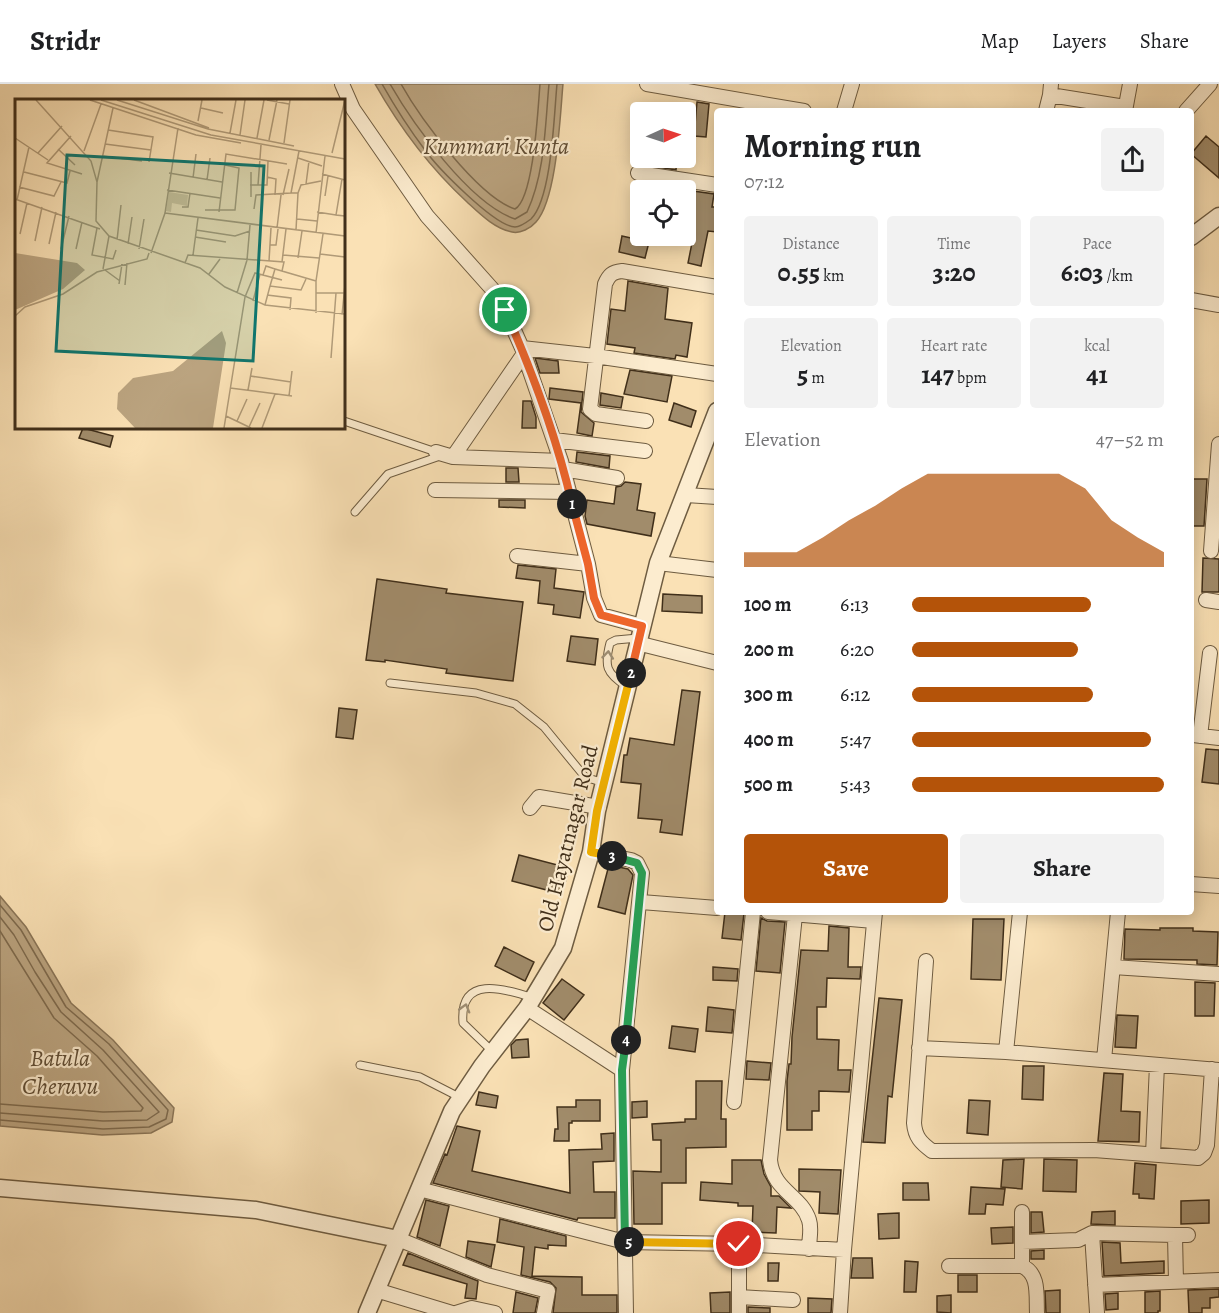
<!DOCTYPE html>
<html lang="en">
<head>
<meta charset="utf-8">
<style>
	body { margin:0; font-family:Alegreya,serif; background:#f2f2f2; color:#202124; height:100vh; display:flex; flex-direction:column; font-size:22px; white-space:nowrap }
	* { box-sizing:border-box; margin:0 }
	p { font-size:20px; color:#757577 }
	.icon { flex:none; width:33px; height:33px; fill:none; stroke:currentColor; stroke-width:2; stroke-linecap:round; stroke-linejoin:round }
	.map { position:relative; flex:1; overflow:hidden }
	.details { position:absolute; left:714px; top:24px; width:480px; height:807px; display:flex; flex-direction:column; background:#fff; border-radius:6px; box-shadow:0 3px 15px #0003 }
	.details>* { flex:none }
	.needle { width:39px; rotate:87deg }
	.controls { position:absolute; left:630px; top:18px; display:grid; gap:12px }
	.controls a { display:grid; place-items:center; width:66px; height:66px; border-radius:6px; background:#fff; box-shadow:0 3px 15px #0003; font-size:30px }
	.pin { position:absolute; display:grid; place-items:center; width:51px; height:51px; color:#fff; margin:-26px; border:3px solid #fff; border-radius:50%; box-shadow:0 2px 6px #0007 }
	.km { position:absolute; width:30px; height:30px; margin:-15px; border-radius:50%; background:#222; color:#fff; font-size:16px; line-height:30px; text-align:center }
	.round { display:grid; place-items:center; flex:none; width:63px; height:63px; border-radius:6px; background:#f2f2f2 }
	.headline { display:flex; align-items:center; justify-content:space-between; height:102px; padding:0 30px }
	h1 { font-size:33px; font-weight:700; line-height:45px }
	.stats { display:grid; grid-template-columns:repeat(3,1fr); gap:9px; height:102px; padding:6px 30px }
	.stats div { display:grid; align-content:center; border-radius:6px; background:#f2f2f2; text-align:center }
	.stats b { font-size:26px; font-weight:700 }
	.stats small { font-size:16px; font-weight:400 }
	.stats p { font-size:16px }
	.chart { height:168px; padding:12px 30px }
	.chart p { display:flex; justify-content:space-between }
	.chart svg { width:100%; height:108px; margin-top:6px; fill:#b45309; opacity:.7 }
	.cta { display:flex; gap:12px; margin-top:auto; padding:12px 30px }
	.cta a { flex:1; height:69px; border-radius:6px; background:#b45309; color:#fff; font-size:24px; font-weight:700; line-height:69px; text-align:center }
	.cta a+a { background:#f2f2f2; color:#202124 }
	ul { padding:0 30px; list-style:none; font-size:20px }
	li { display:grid; grid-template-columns:96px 72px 1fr; align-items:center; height:45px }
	li i { height:15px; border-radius:8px; background:#b45309 }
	header { display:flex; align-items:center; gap:36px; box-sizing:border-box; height:84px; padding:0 30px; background:#fff; border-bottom:2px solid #e0e0e0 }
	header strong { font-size:28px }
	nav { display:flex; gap:33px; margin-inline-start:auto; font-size:21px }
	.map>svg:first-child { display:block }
</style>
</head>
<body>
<header>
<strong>Stridr</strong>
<nav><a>Map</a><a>Layers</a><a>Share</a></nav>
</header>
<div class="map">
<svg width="1219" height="1229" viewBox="0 0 1219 1229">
	<rect width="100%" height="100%" fill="#fae1b5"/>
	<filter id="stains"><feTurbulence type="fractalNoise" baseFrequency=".00333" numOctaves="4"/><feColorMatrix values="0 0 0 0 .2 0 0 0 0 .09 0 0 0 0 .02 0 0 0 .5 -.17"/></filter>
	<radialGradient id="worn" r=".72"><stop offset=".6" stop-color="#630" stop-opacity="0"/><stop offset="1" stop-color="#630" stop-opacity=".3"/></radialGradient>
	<path fill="#bba480" stroke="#8a7557" stroke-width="1.5" d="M375,0H563C560,32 557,115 536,138C531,144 520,150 512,148C495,145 480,130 467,118C430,84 400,44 375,0Z
		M0,812L26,843L71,919L113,956L174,1024L172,1038L151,1049L102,1051L0,1042Z"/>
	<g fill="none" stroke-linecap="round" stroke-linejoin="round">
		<path stroke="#7e6a4d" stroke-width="1.5" d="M382,0C395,23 409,45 425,66C437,83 494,142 515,143C520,143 527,138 531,135C552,114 554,30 557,0
			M390,0C413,40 470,120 515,135L527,128C545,89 545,43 549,0
			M401,0C420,34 478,113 515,125C534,114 538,23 540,0
			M0,821L21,846L66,923L109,960L168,1026L166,1035L149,1043L103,1045L0,1036
			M0,833L14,851L35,888L61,928L103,966L159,1028L147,1036L103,1037L0,1029
			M0,847L54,934L97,972L143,1024L141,1027L103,1028L0,1020"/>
	</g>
	<path fill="#a18c6b" stroke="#402f1a" stroke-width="1.5" d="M697,18L709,20L706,53L694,52Z
		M1206,52L1219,63V94L1191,70Z
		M658,74H677L676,86L656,83Z
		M686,106L714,110L712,123H717V148L708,147L701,182L688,179L693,154H686Z
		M622,152L649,158L645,174L619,168Z
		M628,197L668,204L665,235L692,239L687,273L676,271L675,275L634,269L635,264L607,260L611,225L625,227Z
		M535,274L558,277L559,289H540Z
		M630,286L672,292L667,318L624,310Z
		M550,304L583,308L581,328L594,339L592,352L577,349L581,319L549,315Z
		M601,309L623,313L621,324L600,321Z
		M523,317H531L536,333V344H522Z
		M674,319L696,327L691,343L669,336Z
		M83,344L113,352L110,363L79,354Z
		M577,368L610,372L609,384L576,378Z
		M506,384H518L519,398H506Z
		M1191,395H1207L1204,442H1191Z
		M625,398L641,400L637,426L655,429L651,452L587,440L585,432L587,416L614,420L616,403L621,402Z
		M499,416H525V424L499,423Z
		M1203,474L1219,475V508H1202Z
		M518,481L556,485L554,504L584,508L580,534L553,530L554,521L538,519L540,497L516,494Z
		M377,495L447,505L446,509L523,518L513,597L446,589L447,585L385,576V578L366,576Z
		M663,510L702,512V529L662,527Z
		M571,552L598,555L595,581L567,577Z
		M682,606L700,608L682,751L660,748L662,736L638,734L641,700L621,698L624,671H627L630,654L674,661Z
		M339,624L357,626L353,655L336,653Z
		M1206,665L1219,666V700L1202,698Z
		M519,771L569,784L562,810L512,797Z
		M609,781L628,785L633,791L625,830L598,823Z
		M725,828L744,829L741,856L722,854Z
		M761,834L767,837L785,838L780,889L756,887Z
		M973,835H1004L1001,896L971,895Z
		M829,842L849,844L848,883H861L860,895L827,894L826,923H817V955L839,956L838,986H851L849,1008L819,1007V1027H812V1046H787V997L789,980H791L792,953L801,866L828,867Z
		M1160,844H1193V847L1218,848L1217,881L1197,880V876L1124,875L1125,845L1160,846Z
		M504,863L534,878L525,897L495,882Z
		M713,883L738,885L737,897L713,896Z
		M562,895L584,911L564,936L543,919Z
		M1195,898L1215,899L1214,932H1195Z
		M879,914L902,916L892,1013L888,1012L885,1059L863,1058Z
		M708,923L734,926L732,949L706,947Z
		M1117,931L1138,932L1136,964L1115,963Z
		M672,942L698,945L695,968L669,964Z
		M528,955L529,973L512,974L511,961L516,956Z
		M747,977L771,979L769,996L746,995Z
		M1023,982H1044L1043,1016L1022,1015Z
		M1104,989L1123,990L1121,1027L1140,1028L1139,1058L1098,1057Z
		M696,997H722L721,1035H726V1063L686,1064V1099H662V1140H634L633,1087L661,1088V1056H653L652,1040L685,1038V1035H696Z
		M479,1008L498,1012L496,1024L476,1021Z
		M576,1016H600V1037H572V1039H569V1057H554L555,1045H558L557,1023H576Z
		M969,1016L990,1017L988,1051L967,1049Z
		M647,1017V1033L632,1034V1018Z
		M457,1042L480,1047L472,1087L570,1109L569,1066L602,1065L601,1050L614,1049V1077L593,1078L594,1108H615V1134H578L577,1136L433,1099L445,1070L447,1071Z
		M1024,1075L1022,1105L1001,1103L1003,1076Z
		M1044,1075L1077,1076L1076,1108L1043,1107Z
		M732,1076H761L764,1090L771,1103V1112H779L791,1124L777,1123L776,1149L752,1148L753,1122H738V1119L700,1116L701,1098L732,1100Z
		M1135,1079L1156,1081L1154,1115L1139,1114V1110H1133Z
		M799,1085L841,1086L838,1130L819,1129L820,1108L799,1107Z
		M903,1099H928L929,1116H903Z
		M971,1103L1005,1105L1003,1121L986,1120L985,1130H969Z
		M426,1116L449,1122L440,1162L417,1153Z
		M1209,1116V1139L1181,1140V1117Z
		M1115,1127V1141L1091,1140L1092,1128Z
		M1031,1128H1042L1044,1148L1031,1149Z
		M899,1129V1154L879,1155L878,1130Z
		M500,1135L566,1152V1162L548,1161V1165L535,1163L532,1192L582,1193V1211H617V1229H553L556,1204L550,1198L521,1191L524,1163L497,1158Z
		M1013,1143V1159L992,1160L991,1144Z
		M468,1157L495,1161L491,1183L466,1173Z
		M1102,1158L1120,1159L1121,1179L1164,1177V1189L1104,1192Z
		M1044,1166V1175H1031V1167Z
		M408,1169L478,1197L476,1215L465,1214L467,1200L403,1181Z
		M853,1174H872L873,1194H851Z
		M905,1177L918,1178L916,1208H904Z
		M768,1179H779L778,1197H768Z
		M958,1191H977V1208H958Z
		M1219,1205V1213L1210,1214V1224H1202V1229H1189L1188,1206Z
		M1060,1206V1229H1046L1045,1207Z
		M1160,1207V1227H1158V1229H1145V1208Z
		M516,1208L538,1214L535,1229H513Z
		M730,1208V1229H711L710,1209Z
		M1118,1209V1225L1106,1226L1105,1210Z
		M951,1211V1229L937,1228V1212Z
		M808,1214L832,1215L831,1229H808Z
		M748,1223L770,1224V1229H748Z"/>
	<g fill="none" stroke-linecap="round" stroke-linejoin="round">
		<g stroke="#6e5c41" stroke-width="9">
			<path id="service" d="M344,337L436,368
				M355,428L388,390L440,372
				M390,599L476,609L515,620L544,643L585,693L604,699
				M626,602C606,589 604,582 610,559L616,556L638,554
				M493,968L463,939C459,891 503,904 533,914
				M360,981L420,993L461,1014"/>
		</g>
		<g stroke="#6e5c41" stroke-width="16">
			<path id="minor" d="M342,0L353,25L427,132L493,206L505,226L522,264L561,377L588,480L594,514L601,531L642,542
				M647,0L804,27
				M1051,0L1050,11L1125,23
				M844,27L852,0
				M1046,27L1050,11
				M1125,27L1130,0
				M1186,27L1210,0
				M638,89L717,101
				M1191,216L1219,221
				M522,264L595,272L717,290
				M646,337L596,330L590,325L605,200C609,191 612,188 622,187L717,203
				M554,356L645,367
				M436,368L453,373L561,377
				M453,373L523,271
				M563,385L617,394
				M435,406L569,408
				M686,411L717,413
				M1211,467L1219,360
				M517,472L588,480
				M658,479L717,486
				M1206,516L1219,518
				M637,559L717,579
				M1193,651L1219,654
				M1200,652L1210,569
				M530,724L539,713L599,723
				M591,768L631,776L637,779L642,789L622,986L626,1229
				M1191,800L1219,802
				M641,818L717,824
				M768,828L874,837
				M795,831L770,1076C773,1107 801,1111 809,1136C812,1145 809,1155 809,1165
				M926,877L914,1039C915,1053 921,1059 932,1067L1094,1066L1198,1074L1204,1069L1207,1061L1212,985
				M1113,883L1219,890
				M527,924L622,986
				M919,964L1006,968L1219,986
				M1006,968L1020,828
				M1104,976L1118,828
				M734,1018L753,828
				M1153,1070L1157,981
				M419,1105L625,1158L739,1160L844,1166
				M1022,1128V1182
				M1092,1149L1097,1229
				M398,1155L487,1191L548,1207L544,1229
				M1022,1158L1078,1156L1092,1149L1175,1151
				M739,1160V1229
				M949,1182H1022C1040,1190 1036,1212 1037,1229
				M1176,1198L1175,1151H1188
				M1095,1201L1219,1196
				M376,1206L452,1229
				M739,1213L793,1216
				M456,1229L472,1224L495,1229
				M840,1229L844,1166L875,828"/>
		</g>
		<g stroke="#6e5c41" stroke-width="19">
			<path id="tertiary" d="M1191,153L1219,132
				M0,1104L256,1126L398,1155
				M367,1229L452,1027L482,982L527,924L563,864L591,768L597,727L658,479L717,327"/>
		</g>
		<use href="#service" stroke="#fceccf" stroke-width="7"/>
		<use href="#minor" stroke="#fceccf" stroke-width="14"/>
		<use href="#tertiary" stroke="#fceccf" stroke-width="16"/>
	</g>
	<defs><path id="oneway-chevron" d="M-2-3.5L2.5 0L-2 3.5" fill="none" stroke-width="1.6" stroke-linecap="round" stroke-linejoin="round" transform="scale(1.5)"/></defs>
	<g stroke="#9e8e74">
		<use href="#oneway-chevron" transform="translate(608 571) rotate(-84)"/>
		<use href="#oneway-chevron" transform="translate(465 924) rotate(-74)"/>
	</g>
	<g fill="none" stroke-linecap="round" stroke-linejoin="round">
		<g stroke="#fff" stroke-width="12">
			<path id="split-1" d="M505,226C532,287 557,354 572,420"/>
		</g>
		<g stroke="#fff" stroke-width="12">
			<path id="split-2" d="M572,420L588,480L594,514L601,531L642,542L631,589"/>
		</g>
		<g stroke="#fff" stroke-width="12">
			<path id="split-3" d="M612,772L591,768L597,727L631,589"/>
		</g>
		<g stroke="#fff" stroke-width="12">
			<path id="split-4" d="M612,772L637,779L642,789L626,956"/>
		</g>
		<g stroke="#fff" stroke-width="12">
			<path id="split-5" d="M626,956L622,986L625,1158H629"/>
		</g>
		<g stroke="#fff" stroke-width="12">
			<path id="split-6" d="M629,1158L739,1160"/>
		</g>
		<use href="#split-1" stroke="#f0652b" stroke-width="8"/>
		<use href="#split-2" stroke="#f0652b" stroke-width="8"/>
		<use href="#split-3" stroke="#f5b400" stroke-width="8"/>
		<use href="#split-4" stroke="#22a559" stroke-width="8"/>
		<use href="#split-5" stroke="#22a559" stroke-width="8"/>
		<use href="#split-6" stroke="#f5b400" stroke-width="8"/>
	</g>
	<g text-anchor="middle" stroke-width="4.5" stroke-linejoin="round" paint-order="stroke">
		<g font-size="22" fill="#402f1a" stroke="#fceccf">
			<text transform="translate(567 754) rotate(-76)" y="8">Old Hayatnagar Road</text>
		</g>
		<g font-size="24" font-style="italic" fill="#5f4c34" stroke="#fceccf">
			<text x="496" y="70">Kummari Kunta</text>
			<text x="60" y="982">Batula<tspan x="60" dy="28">Cheruvu</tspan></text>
		</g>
	</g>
	<g transform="translate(15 15)">
		<rect width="330" height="330" fill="#fae1b5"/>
		<path d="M154,93L173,96L172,107L157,104L156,113L151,112Z" fill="#dac39b"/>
		<path d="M0,154L62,164L70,171L48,190L0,211ZM207,232L211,244L198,329H120L102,310L103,294L118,279L158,272Z" fill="#bba480"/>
		<path fill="none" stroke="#b09a77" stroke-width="1.5" d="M21,1L76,62L82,83L81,122L94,137L185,169L210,188L250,206L330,215M75,1L181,36L226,44M86,1L196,36L330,60M102,1L193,30L279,47M119,1L194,29M252,1L274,5M186,9L208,14M183,22L187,1M93,31L138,38L134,63M215,34L221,1M225,36L230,1M56,37L32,64L67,75M0,39L33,61M242,39L249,1M254,41L262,1M269,44L275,1M90,45L136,51M43,50L60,66M69,52L86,5M23,54L47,27M317,54L330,1M87,57L127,62M283,59L307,67M9,73L52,84L55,72M154,74L207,83M307,75L330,81M252,78L261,80L260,96M178,79L181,55M327,80L321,116L330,117M192,81L195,59M82,83L98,9M291,85L294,62M235,86H252L253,62M243,86L246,46M4,88L39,97L46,83M152,91L205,99M276,94H283L286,86L306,82M268,96L274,70M310,97L313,77M236,98V73M0,100L85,130M2,101L14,48M167,108H173L175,94M239,110L241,96L276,94L284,52M190,111H220L224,69L210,66M204,113L211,55L272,65M302,113L321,116M150,114L330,137M282,120L302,122M82,129L77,156L98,160L101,151M262,129L266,96M181,131L220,137L235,132M281,131L283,94M301,134L310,57M5,135L12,104M180,138L211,143M102,141L106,106M20,142L27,108M34,145L41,113M113,145L117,118M255,146H261L263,130M46,150L54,117M61,150L67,123M124,150L129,120M136,154L150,114L163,29M305,155L330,158M178,156L183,119M268,156L304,159M283,159L287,132M254,162L256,129M267,163L271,130M170,164L173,156L269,163L267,172M88,170L94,137M90,171L105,182M194,175L205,160M248,176L251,167L260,170M104,185L107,165M110,186L112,164M255,187L260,170L301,182M222,194L232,161L235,126M301,194H330M252,196L276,199L275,211M238,202L245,175M250,206L255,187L286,191L291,180M301,214V182L308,135M327,216L330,186M0,217L10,208L48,195L82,173L132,160L134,154M316,259L321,194M235,277L276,283M215,289L277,297M233,291L237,269M274,297L277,272M211,317L236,329M222,322L232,300M234,328L245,304M209,329L230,198L240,174L267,181M247,329L260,295"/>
		<path fill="#0f766e" fill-opacity="0.15" stroke="#0f766e" stroke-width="3" d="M52,56L249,67L238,262L41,252Z"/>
		<rect width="330" height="330" fill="none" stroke="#402f1a" stroke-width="3"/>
	</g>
	<rect width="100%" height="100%" filter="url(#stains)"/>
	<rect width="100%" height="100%" fill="url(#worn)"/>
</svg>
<div class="controls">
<a><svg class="needle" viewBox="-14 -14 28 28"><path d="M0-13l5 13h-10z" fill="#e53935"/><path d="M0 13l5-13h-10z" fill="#757577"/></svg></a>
<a><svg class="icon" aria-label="locate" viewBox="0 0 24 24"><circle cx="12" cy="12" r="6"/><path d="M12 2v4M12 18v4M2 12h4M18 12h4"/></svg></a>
</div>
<div class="pin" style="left:505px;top:226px;background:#1e9e55"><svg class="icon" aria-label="arrive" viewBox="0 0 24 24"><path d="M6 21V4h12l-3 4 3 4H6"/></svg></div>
<div class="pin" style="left:739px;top:1160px;background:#d93025"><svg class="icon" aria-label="check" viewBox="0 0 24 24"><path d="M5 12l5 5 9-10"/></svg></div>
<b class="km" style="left:572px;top:420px">1</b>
<b class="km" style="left:631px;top:589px">2</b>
<b class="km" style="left:612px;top:772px">3</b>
<b class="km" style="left:626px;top:956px">4</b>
<b class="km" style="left:629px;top:1158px">5</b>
<section class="details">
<div class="headline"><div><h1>Morning run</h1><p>07:12</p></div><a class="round"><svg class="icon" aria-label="share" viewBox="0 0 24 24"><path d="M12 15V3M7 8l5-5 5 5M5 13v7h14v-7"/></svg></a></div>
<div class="stats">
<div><p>Distance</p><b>0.55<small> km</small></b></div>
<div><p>Time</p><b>3:20</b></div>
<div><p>Pace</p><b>6:03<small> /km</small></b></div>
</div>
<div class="stats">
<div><p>Elevation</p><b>5<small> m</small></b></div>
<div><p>Heart rate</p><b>147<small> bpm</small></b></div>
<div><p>kcal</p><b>41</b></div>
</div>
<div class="chart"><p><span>Elevation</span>47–52 m</p>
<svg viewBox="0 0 160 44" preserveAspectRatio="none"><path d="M0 44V38L10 38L20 38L30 32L40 25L50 19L60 12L70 6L80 6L90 6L100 6L110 6L120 6L130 12L140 25L150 32L160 38V44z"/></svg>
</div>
<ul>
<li><b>100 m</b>6:13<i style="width:71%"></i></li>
<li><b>200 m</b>6:20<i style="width:66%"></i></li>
<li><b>300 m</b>6:12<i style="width:72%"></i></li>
<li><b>400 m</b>5:47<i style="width:95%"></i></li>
<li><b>500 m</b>5:43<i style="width:100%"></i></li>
</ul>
<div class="cta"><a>Save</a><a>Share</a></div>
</section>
</div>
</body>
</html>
